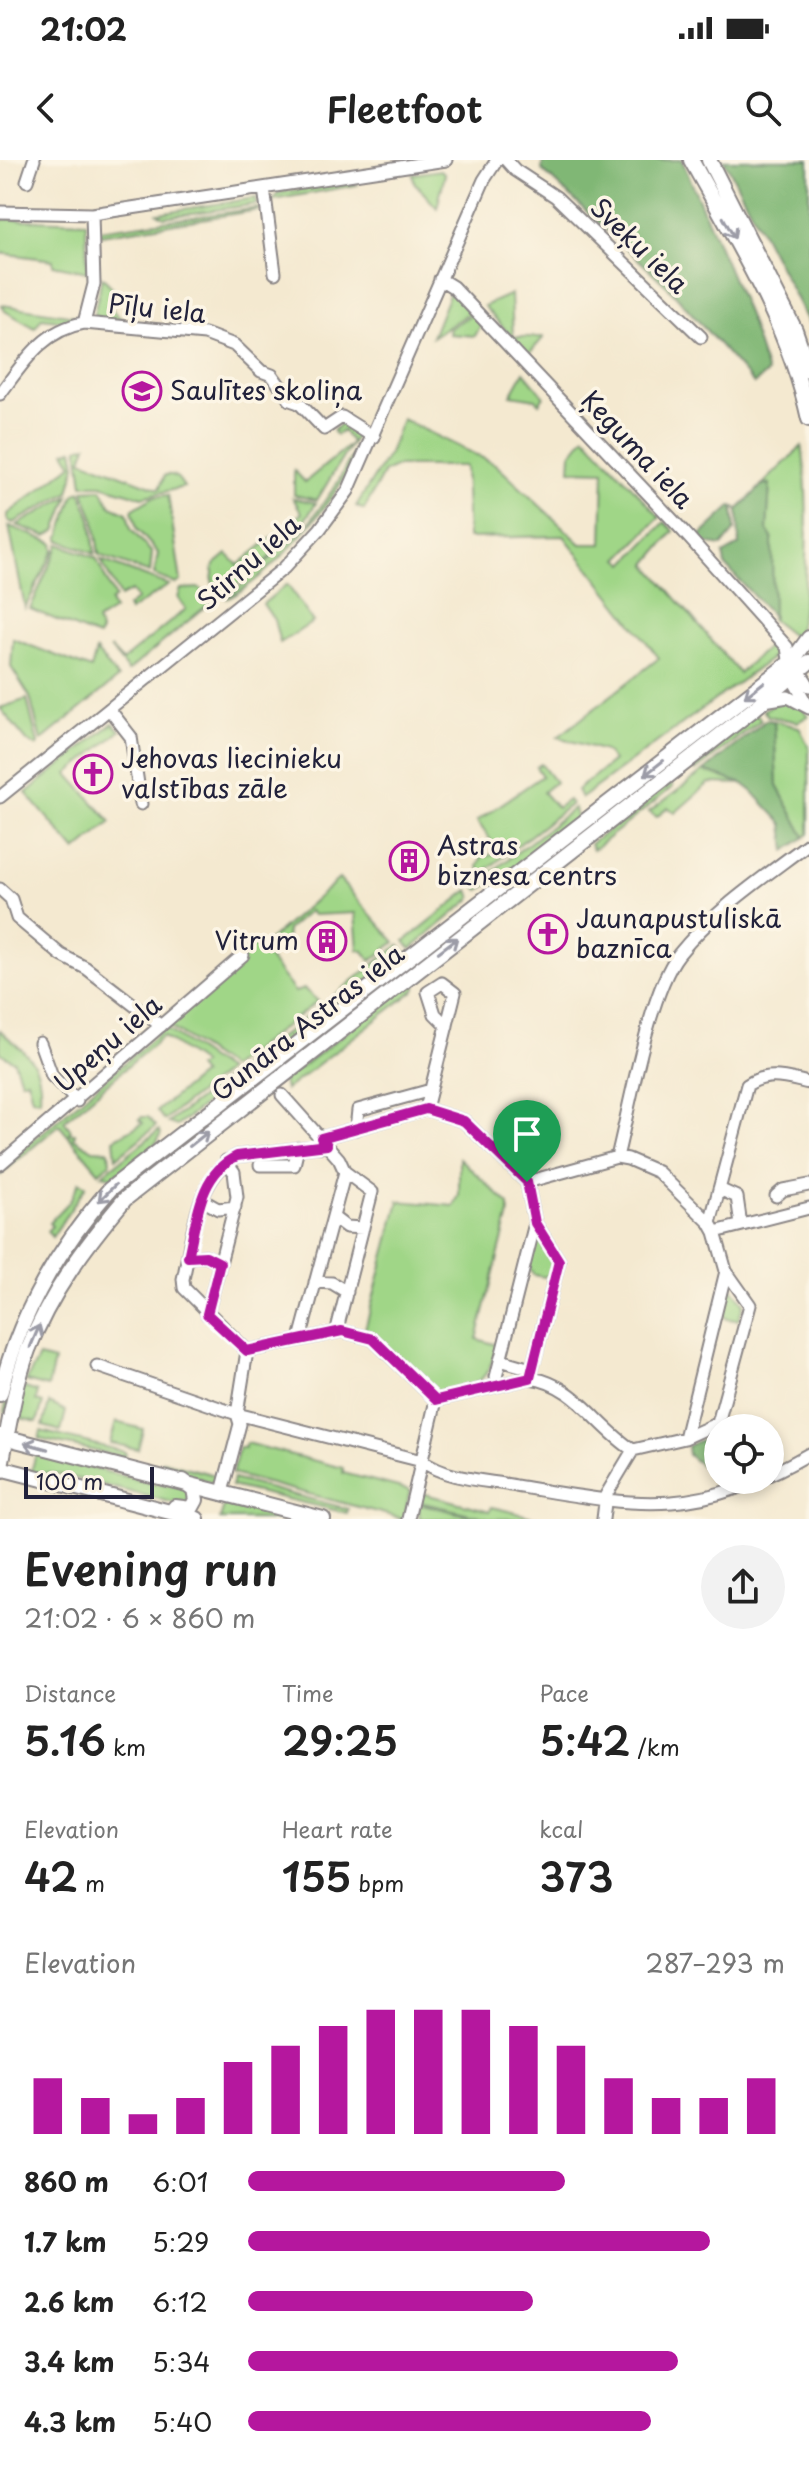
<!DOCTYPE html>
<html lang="en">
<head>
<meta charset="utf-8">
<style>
	body { margin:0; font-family:"Playpen Sans",sans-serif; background:#f2f2f2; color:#222; height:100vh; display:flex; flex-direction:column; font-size:30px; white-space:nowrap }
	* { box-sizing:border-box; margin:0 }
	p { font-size:26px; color:#767676 }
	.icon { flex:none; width:44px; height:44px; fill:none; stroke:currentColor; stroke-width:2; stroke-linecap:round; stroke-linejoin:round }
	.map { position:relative; height:1359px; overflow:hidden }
	.details { display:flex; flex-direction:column; background:#fff; flex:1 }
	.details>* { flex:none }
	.tools { position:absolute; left:704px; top:1254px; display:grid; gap:16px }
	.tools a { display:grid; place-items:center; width:80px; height:80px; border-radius:50%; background:#fff; box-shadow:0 4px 12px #0003; font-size:40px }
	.scale { position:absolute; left:24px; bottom:20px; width:130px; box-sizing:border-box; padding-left:8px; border:4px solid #22223b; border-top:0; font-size:22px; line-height:28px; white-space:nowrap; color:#22223b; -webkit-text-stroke:6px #fcf5e5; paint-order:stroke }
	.pin { position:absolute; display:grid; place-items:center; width:68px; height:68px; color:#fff; margin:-82px -34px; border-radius:50% 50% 50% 0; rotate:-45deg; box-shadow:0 0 8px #0007 }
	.pin .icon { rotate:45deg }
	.round { display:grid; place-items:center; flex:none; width:84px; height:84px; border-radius:42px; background:#f2f2f2 }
	.headline { display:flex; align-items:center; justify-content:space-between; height:136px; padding:0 24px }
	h1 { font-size:44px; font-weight:600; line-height:60px }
	.figures { display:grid; grid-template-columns:repeat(3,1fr); gap:12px; height:136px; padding:8px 24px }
	.figures div { display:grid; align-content:center }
	.figures b { font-size:40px; font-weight:600 }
	.figures small { font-size:22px; font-weight:400 }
	.figures p { font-size:22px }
	.chart { height:224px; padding:16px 24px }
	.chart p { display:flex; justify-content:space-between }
	.chart svg { width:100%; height:144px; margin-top:8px; stroke:#b5179e; stroke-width:6 }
	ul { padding:0 24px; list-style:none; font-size:26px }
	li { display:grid; grid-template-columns:128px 96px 1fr; align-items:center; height:60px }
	li i { height:20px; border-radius:10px; background:#b5179e }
	.status { display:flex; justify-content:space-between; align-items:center; height:56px; padding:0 40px; background:#fff; direction:ltr }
	.status svg { height:22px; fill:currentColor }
	header { display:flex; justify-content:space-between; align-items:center; height:104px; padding:0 24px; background:#fff; font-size:36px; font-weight:600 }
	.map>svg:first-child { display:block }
</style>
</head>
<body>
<div class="status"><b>21:02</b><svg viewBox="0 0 49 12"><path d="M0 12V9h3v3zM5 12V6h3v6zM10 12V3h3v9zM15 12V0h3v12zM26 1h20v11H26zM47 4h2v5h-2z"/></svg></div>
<header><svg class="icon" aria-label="back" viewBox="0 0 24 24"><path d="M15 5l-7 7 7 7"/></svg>Fleetfoot<svg class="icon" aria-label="search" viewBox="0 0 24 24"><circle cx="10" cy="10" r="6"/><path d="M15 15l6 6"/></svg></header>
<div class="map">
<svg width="809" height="1359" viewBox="0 0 809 1359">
	<rect width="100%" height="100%" fill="#fcf5e5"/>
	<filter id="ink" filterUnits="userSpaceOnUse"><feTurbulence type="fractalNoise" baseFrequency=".0125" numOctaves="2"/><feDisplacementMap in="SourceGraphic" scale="16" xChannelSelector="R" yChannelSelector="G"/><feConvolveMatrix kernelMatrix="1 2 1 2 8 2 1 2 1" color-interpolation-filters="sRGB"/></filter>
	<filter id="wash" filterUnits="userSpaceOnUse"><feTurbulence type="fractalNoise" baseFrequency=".006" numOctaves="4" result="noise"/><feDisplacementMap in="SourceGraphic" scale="32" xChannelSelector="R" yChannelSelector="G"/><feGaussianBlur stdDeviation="1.8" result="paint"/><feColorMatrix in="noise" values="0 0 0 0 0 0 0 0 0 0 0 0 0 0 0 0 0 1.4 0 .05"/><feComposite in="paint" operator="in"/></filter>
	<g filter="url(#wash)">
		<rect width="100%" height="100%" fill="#f4e9d0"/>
		<path fill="#a0d687" stroke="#617c61" stroke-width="2" d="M441,10L445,14L437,48L414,22L413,14Z
			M351,21L357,25L273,40L278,33Z
			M256,38L257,44L164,57L158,53Z
			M258,48L259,50L100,75L99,70Z
			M0,59L86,62L87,112L53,105V100L0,93Z
			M102,117L122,137L110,148L123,161L97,160L94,154Z
			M450,132L470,152L432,177Z
			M511,134L513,177H544L528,195L484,146Z
			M2,145L75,156L66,161L42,158L35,168L5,151Z
			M472,154L482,163L475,176L449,174L450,168Z
			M524,212L544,236L539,243L536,239L511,235Z
			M402,259L495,304L581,384H602L604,311L570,310L571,294L585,276L660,357L619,399L625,404L665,362L674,371L647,404L739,513L773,482L780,492L581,638L577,630L613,601L605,591L558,577L659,498L564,376L468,378L465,306H397L384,312L364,350L356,346L389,293Z
			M342,262L357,274L317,340L294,335V310L305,322L352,283L343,271L336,275L333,271Z
			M360,279C357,321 266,423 226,439L307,366L338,322Z
			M87,285L82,300L159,329L165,315C175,313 179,319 184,327L142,337L101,325H83L78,288Z
			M802,286C809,322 809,453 795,478L771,459L772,378L767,370L770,324L762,325Z
			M73,289L76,305L69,332L13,363L8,360V354L73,304L65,292Z
			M101,329L111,346L127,353L131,369L152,393L150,413L99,395L94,359L83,330Z
			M80,331L91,359L95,394L59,380L74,335Z
			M168,335L181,421L176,424L154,415L158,393L137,369L132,350L153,337Z
			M69,336L56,371L46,376L17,365Z
			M293,338L316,343C300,372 251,418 222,433L212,422L214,405L227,394L238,405L302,353Z
			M9,366L53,383L54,390L25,448Z
			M59,384L96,398L115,438L110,442L114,450L97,461L101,472L98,477L30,449Z
			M101,400L169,425L129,451L127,447L137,439L131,431L120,437Z
			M287,424L313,462L280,483L274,460L263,444Z
			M200,428L211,442L128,511L110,488L122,501L186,449L178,438L181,429Z
			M13,479L91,509L96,491L118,518L41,581L30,537L11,507Z
			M27,539L38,584L36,586L27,581L0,548Z
			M781,541L802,547L808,556L798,562L768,556L763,550Z
			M757,554L761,560L695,611L691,607L708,589Z
			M774,561L799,567L809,587V674L805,677L777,626Z
			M113,563L120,571L68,614L111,662L76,691L26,633Z
			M712,569L714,572L417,802L416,798Z
			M541,604L555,622L543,632L557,648L568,640L571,644L472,721L480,711L478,706L482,696L492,695L497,689L477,661L542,616L536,607Z
			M704,611L743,624L709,623L675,653L668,647L657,657L649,652Z
			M671,624L673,627L593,690L590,684Z
			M574,648L577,661L508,715L479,730L475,725Z
			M339,719L395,782L371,801L364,791L358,790L355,753L313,755L309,751L287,770L286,779L266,795L295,832L304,829L318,841L230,908L169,866L252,785L259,789Z
			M469,730L472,738L411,789L405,781Z
			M399,785L407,793L336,842L328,840Z
			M416,819V829L285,930L283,921Z
			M322,845L321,854L177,966L168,963Z
			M165,868L227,911L164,960L157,951L202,914L197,908L202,904L163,876L64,961L71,970L69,973H75L74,978L93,990L109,991L110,1003L99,1012L59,965L0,1015V1009Z
			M0,870C25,894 43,900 40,939L32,938L27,919L21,921L14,901L0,893Z
			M255,924L258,926C181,986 100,1039 52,1126C31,1164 21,1212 7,1253L4,1252C22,1167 60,1085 126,1025C166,988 212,957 255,924Z
			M142,957H148L156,966L116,998L114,979L143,963L139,959Z
			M159,970L161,973L157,982L112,1017L102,1015Z
			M459,998L509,1045V1054L477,1179L497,1185C487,1226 476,1225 438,1234L365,1169L399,1041L454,1046L459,1035Z
			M79,1022L86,1026L52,1077L47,1071L52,1066L49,1063L70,1041Z
			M541,1079L554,1099L552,1112L545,1117L534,1115L528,1108L535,1081Z
			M727,1127H731L744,1144L738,1160L727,1159L719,1150Z
			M39,1197L54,1201L48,1227L26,1221Z
			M22,1227L38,1232L36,1241L43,1243L37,1262L16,1257Z
			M49,1243L66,1251L61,1271L43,1266Z
			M116,1262L143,1269L138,1289L110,1283Z
			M41,1271L125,1292L124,1297L39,1279Z
			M246,1283L343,1308V1313L410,1330L404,1359L232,1314L239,1287L244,1288Z
			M36,1294L151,1323L185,1327L190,1337L188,1341L179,1344L58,1314L31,1312Z
			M163,1301L222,1317L214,1323L161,1306Z
			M233,1319L348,1349L347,1353L231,1326Z
			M421,1333L490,1351L492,1347L541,1359H492L419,1342Z
			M226,1340L300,1359H220Z
			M418,1343L482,1359H420Z"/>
		<path fill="#80b774" stroke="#516c58" stroke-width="2" d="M543,0H682L748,155L767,213L754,224L669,128L542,10Z
			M723,0H809V164L729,9Z
			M770,324L767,370L772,378L773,457L725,405L723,394L739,385L738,351L733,347L735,370L722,386L704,383L700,376L732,346L738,350L762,325Z
			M766,560L774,561L777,626L805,677L786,691L783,664L752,631L743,624L704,611Z
			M716,1273L717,1278L703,1307L688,1295L687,1286Z"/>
	</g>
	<g filter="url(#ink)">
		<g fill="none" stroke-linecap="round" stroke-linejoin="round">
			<g stroke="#8b8686" stroke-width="15">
				<path id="minor" d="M506,0L515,10L556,37L701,177
					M27,21L34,0
					M264,28L275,113
					M0,52L92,54L446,0
					M440,119L453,127L684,372L787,487L792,518L809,548
					M84,163L94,124L92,54
					M0,234C24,202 43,170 84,163L205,174L234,185L261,211L272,215L290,240L299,243L324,269L342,257L374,277
					M795,504L809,526
					M764,541L788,537L807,547
					M109,549L131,577L141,644
					M0,637L284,408L320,369L348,331L484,20L497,0
					M0,729L11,739L17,758L61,795L86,808L161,866
					M40,883L52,916L77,941
					M282,935L339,999L345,1012L300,1179
					M426,949L455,833L442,823L428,832L435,854L447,866
					M356,969L358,950L431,930
					M321,978L426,949L464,961L527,1022L617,997L628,999L658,1012L710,1063L715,1072L809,1048
					M327,985L237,996C195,1017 193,1078 183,1119L184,1128L247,1191L342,1171L373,1179L436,1240L530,1218C576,1224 596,1266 633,1290L685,1278L718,1263L750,1145L726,1111
					M617,997C630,946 649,832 679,794C714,750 766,716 809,683
					M0,1004L243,795
					M260,1005H294L298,988
					M719,1029L737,1037L741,1065
					M776,1036L783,1030L809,1025
					M202,1040L218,1049L235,1047
					M333,1057L346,1067L363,1068
					M710,1063L747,925C768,911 786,918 809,923
					M188,1097L206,1096L220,1103
					M315,1122L332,1123L347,1132
					M207,1154L237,1037L234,1012L226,1001
					M337,1169L372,1032L345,1012
					M247,1191L237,1254L422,1301C448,1320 486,1320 516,1326C642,1347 695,1359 809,1294
					M500,1200L531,1209
					M97,1206L237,1254L240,1264L222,1332
					M530,1218L559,1101L535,1063
					M497,1224L496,1217L535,1063L527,1022
					M685,1278L726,1111L715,1072
					M408,1359L436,1240
					M603,1359L606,1335L633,1290"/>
			</g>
			<g stroke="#8b8686" stroke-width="18">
				<path id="major" d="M691,0C737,83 789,166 809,259
					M709,0L795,170L809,211
					M0,1234C18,1157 58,1088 110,1029L792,501L809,478
					M0,1276L323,1359
					M0,1308L197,1359
					M0,1311C8,1271 14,1228 28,1190C50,1133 86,1085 125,1039L755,548L809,502
					M175,1347L191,1349L196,1340L194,1329L183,1321"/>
			</g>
			<use href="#minor" stroke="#fff" stroke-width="11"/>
			<use href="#major" stroke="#fff" stroke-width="14"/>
		</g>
		<defs><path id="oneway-shaft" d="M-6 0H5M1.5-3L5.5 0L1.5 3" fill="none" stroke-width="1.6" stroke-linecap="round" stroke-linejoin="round" transform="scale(2)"/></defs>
		<g stroke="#9c9ca7">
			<use href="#oneway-shaft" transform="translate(729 68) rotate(61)"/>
			<use href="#oneway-shaft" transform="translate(754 530) rotate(142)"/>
			<use href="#oneway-shaft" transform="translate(654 608) rotate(142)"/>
			<use href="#oneway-shaft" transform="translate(448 785) rotate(-37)"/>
			<use href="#oneway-shaft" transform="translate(199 979) rotate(-38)"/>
			<use href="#oneway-shaft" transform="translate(107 1033) rotate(135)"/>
			<use href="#oneway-shaft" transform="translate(35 1176) rotate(-67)"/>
			<use href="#oneway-shaft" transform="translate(36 1286) rotate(-165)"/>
		</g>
	</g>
	<g fill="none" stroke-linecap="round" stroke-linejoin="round" filter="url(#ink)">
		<g stroke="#fff" stroke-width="16">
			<path id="route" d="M426,949L464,961L527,1022L535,1063L559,1101L530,1218L436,1240L373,1179L342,1171L247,1191L207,1154L220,1103L206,1096L188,1097C197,1060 199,1014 237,996L327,985L321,978Z"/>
		</g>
		<use href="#route" stroke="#b5179e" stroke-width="10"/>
	</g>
	<defs>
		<g id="school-ring" transform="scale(2)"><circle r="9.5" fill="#fcf5e5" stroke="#b5179e" stroke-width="1.5"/><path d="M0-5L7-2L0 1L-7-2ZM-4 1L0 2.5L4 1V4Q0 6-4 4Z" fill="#b5179e"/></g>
		<g id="church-ring" transform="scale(2)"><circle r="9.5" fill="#fcf5e5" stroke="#b5179e" stroke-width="1.5"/><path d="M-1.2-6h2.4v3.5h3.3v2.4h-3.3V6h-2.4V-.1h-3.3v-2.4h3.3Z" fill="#b5179e"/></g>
		<g id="building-ring" transform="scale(2)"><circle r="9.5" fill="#fcf5e5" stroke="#b5179e" stroke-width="1.5"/><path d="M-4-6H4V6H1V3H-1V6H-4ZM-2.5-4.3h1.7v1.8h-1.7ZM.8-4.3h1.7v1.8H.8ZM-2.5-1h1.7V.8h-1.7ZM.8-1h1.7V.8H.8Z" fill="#b5179e"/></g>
	</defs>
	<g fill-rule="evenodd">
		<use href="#school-ring" x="142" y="231"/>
		<use href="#church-ring" x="93" y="614"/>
		<use href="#building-ring" x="409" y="701"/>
		<use href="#church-ring" x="548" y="774"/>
		<use href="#building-ring" x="327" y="781"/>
	</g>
	<g text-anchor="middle" stroke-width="7" stroke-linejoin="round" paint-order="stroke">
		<g font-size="26" fill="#22223b" stroke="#fcf5e5">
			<text transform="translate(639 86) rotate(44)" y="9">Sveķu iela</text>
			<text transform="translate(157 149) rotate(6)" y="9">Pīļu iela</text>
			<text transform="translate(637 290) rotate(47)" y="9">Ķeguma iela</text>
			<text transform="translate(249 403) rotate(-42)" y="9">Stirnu iela</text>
			<text transform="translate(308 863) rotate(-38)" y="9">Gunāra Astras iela</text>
			<text transform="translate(108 884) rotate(-41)" y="9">Upeņu iela</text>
		</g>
		<g font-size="26" fill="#22223b" stroke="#fcf5e5" text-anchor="start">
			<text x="170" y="240">Saulītes skoliņa</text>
			<text x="121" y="608">Jehovas liecinieku<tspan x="121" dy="30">valstības zāle</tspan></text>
			<text x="437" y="695">Astras<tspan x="437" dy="30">biznesa centrs</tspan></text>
			<text x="576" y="768">Jaunapustuliskā<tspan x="576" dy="30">baznīca</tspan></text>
			<text x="299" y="790" text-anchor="end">Vitrum</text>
		</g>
	</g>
</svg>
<div class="tools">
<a><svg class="icon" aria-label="locate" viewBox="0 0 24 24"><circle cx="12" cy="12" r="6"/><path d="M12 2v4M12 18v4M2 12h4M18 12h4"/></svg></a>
</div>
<div class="scale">100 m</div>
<div class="pin" style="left:527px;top:1022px;background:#1e9e55"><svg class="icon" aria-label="arrive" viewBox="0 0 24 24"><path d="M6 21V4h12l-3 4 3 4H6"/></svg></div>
</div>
<section class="details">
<div class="headline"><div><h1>Evening run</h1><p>21:02 · 6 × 860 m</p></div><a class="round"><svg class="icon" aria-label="share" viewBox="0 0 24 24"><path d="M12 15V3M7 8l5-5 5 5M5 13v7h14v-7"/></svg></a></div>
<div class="figures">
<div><p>Distance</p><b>5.16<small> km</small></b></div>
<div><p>Time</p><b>29:25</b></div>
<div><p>Pace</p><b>5:42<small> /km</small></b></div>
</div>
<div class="figures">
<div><p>Elevation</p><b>42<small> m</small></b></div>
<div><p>Heart rate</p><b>155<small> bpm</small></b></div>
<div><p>kcal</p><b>373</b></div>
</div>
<div class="chart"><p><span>Elevation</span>287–293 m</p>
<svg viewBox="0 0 160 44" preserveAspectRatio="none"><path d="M5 44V27M15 44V33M25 44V38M35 44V33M45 44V22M55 44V17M65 44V11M75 44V6M85 44V6M95 44V6M105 44V11M115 44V17M125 44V27M135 44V33M145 44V33M155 44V27"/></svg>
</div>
<ul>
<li><b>860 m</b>6:01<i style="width:59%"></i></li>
<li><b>1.7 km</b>5:29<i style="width:86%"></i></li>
<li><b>2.6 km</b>6:12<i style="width:53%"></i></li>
<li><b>3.4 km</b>5:34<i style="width:80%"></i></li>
<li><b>4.3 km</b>5:40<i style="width:75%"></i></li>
</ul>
</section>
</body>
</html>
